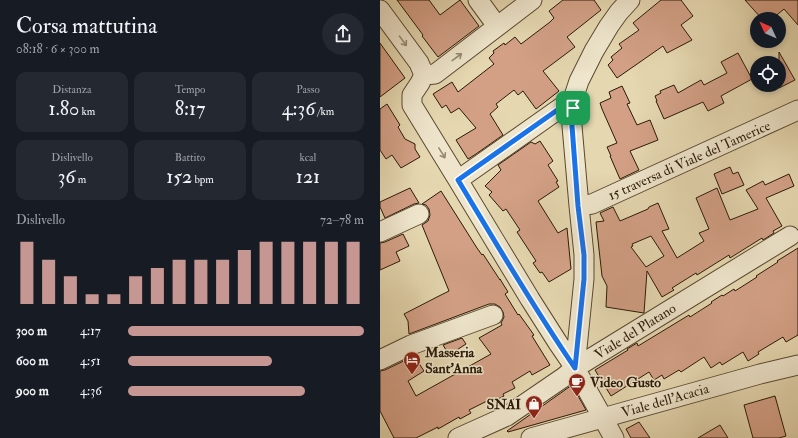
<!DOCTYPE html>
<html lang="it">
<head>
<meta charset="utf-8">
<style>
	body { margin:0; font-family:"IM FELL Double Pica",serif; background:#242831; color:#f1f3f6; height:100vh; display:flex; flex-direction:column; font-size:15px; white-space:nowrap }
	* { box-sizing:border-box; margin:0 }
	p { font-size:13px; color:#9ea1a6 }
	.icon { flex:none; width:22px; height:22px; fill:none; stroke:currentColor; stroke-width:2; stroke-linecap:round; stroke-linejoin:round }
	.map { position:relative; flex:1; overflow:hidden }
	.details { display:flex; flex-direction:column; background:#171b24; width:380px }
	.details>* { flex:none }
	.needle { width:26px; rotate:314deg }
	.controls { position:absolute; left:370px; top:12px; display:grid; gap:8px }
	.controls a { display:grid; place-items:center; width:36px; height:36px; border-radius:50%; background:#171b24; box-shadow:0 2px 6px #0003; font-size:20px }
	.pin { position:absolute; display:grid; place-items:center; width:34px; height:34px; color:#fff; margin:-17px; border-radius:8px; box-shadow:0 2px 6px #0006 }
	.round { display:grid; place-items:center; flex:none; width:42px; height:42px; border-radius:21px; background:#242831 }
	.headline { display:flex; align-items:center; justify-content:space-between; height:68px; padding:0 16px }
	h1 { font-size:22px; font-weight:600; line-height:30px }
	.stats { display:grid; grid-template-columns:repeat(3,1fr); gap:6px; height:68px; padding:4px 16px }
	.stats div { display:grid; align-content:center; border-radius:10px; background:#242831; text-align:center }
	.stats b { font-size:20px; font-weight:600 }
	.stats small { font-size:11px; font-weight:400 }
	.stats p { font-size:11px }
	.chart { height:112px; padding:8px 16px }
	.chart p { display:flex; justify-content:space-between }
	.chart svg { width:100%; height:72px; margin-top:4px; stroke:#c59692; stroke-width:6 }
	ul { padding:0 16px; list-style:none; font-size:13px }
	li { display:grid; grid-template-columns:64px 48px 1fr; align-items:center; height:30px }
	li i { height:10px; border-radius:5px; background:#c59692 }
	main { display:flex; flex:1; min-height:0 }
	.map>svg:first-child { display:block }
</style>
</head>
<body>
<main>
<section class="details">
<div class="headline"><div><h1>Corsa mattutina</h1><p>08:18 · 6 × 300 m</p></div><a class="round"><svg class="icon" aria-label="share" viewBox="0 0 24 24"><path d="M12 15V3M7 8l5-5 5 5M5 13v7h14v-7"/></svg></a></div>
<div class="stats">
<div><p>Distanza</p><b>1.80<small> km</small></b></div>
<div><p>Tempo</p><b>8:17</b></div>
<div><p>Passo</p><b>4:36<small> /km</small></b></div>
</div>
<div class="stats">
<div><p>Dislivello</p><b>36<small> m</small></b></div>
<div><p>Battito</p><b>152<small> bpm</small></b></div>
<div><p>kcal</p><b>121</b></div>
</div>
<div class="chart"><p><span>Dislivello</span>72–78 m</p>
<svg viewBox="0 0 160 44" preserveAspectRatio="none"><path d="M5 44V6M15 44V17M25 44V27M35 44V38M45 44V38M55 44V27M65 44V22M75 44V17M85 44V17M95 44V17M105 44V11M115 44V6M125 44V6M135 44V6M145 44V6M155 44V6"/></svg>
</div>
<ul>
<li><b>300 m</b>4:17<i style="width:100%"></i></li>
<li><b>600 m</b>4:51<i style="width:61%"></i></li>
<li><b>900 m</b>4:36<i style="width:75%"></i></li>
</ul>
</section>
<div class="map">
<svg width="418" height="438" viewBox="0 0 418 438">
	<rect width="100%" height="100%" fill="#e5d7b0"/>
	<filter id="stains"><feTurbulence type="fractalNoise" baseFrequency=".005" numOctaves="4"/><feColorMatrix values="0 0 0 0 .2 0 0 0 0 .09 0 0 0 0 .02 0 0 0 .5 -.17"/></filter>
	<radialGradient id="worn" r=".72"><stop offset=".6" stop-color="#630" stop-opacity="0"/><stop offset="1" stop-color="#630" stop-opacity=".3"/></radialGradient>
	<path fill="#d3a086" stroke="#2a1a06" fill-rule="evenodd" d="M17,0H49L60,15L80,0L99,26L58,57L42,36L43,35Z
		M183,0H214L221,10L187,37L195,47L163,71L179,91L156,109L143,91L138,95L134,90L116,104L118,107L110,114L123,135L96,154L88,159L76,140L96,128L79,108L71,113L66,105L62,108L53,94L72,82L78,92L114,64L109,58L114,53L113,51L124,43L125,45L135,37L141,44L170,22L174,18L169,11Z
		M281,0H301L313,16L301,25L312,40L287,53L283,46L237,78L228,65L233,60L231,57L242,48L239,44L259,30L253,23Z
		M365,0H418V25L404,9L392,19H382Z
		M0,43L25,78L0,97Z
		M399,52L415,80L399,88Z
		M358,53L372,79L341,96L344,103L328,111L323,102L284,119L276,101H277L275,96L281,93L280,91L294,85L298,93L321,80L324,85L347,73L341,62Z
		M242,86L250,103L247,104L257,125L270,120L278,140L250,151L259,170L240,179L230,156H231L227,147L237,143L222,109L220,103L231,98L229,92Z
		M7,104L20,125L18,127L25,139L35,144V149L40,157L21,168L12,155L6,159L0,150V109Z
		M160,141L173,161L168,165L178,181L176,182L179,187L158,201L178,233L187,228L191,269L169,282L162,272L160,273L153,263L156,261L137,232L140,230L126,209L123,211L109,195L112,192L105,186L121,170L118,165L151,142L155,144Z
		M350,167L353,174L358,172L364,185L342,194L334,174Z
		M409,174L414,186L386,198L402,226L393,231L394,233L383,240L382,238L350,258L349,255L317,275L316,273L292,288L294,290L282,297L267,271L264,313L226,307L227,286L222,276L216,222L224,221L220,213L233,207L240,221L268,209L269,207L278,203L289,229L282,231L297,258L324,241L319,233L329,229L316,198L337,188L350,220L378,209L366,190L383,181L385,185ZM271,236L284,256L266,267L251,247L253,246L252,244Z
		M30,188L39,203L34,204L5,218L0,207V202Z
		M61,191L97,248L102,255L103,254L120,280V279L128,292L125,294L138,315L139,314L154,335L152,336L170,365L152,375L150,371L132,382L135,388L123,394L124,396L114,401L113,398L89,410L91,413L80,419L79,417L58,429V427L36,438H14L0,411V371L5,370L34,356L44,371L28,381L36,396L111,354L99,338L122,325L121,323L124,317L123,312L120,307L115,304H109L29,334L28,321L24,314L57,297L69,291L42,225L48,221L50,215L49,209L46,205L42,204Z
		M23,234L29,246L16,252L20,261L0,270V243L5,242Z
		M418,248V335L406,342L403,337L378,352L379,354L368,361L363,352L342,365L340,362L331,368L324,357L301,372L299,370L284,379L282,375L274,380L269,372L231,396L215,370L248,350L247,349L257,343L258,346L309,315L310,317L332,303L331,302L342,295L343,296L354,289L355,291L377,277L376,276L398,262L397,261Z
		M82,338L86,344L69,355L63,345Z
		M192,385L206,410L128,432L127,431Z
		M395,396L406,436L399,438H373L364,405Z
		M259,422L270,438H251L246,429Z
		M340,425L348,438H318Z"/>
	<g fill="none" stroke-linecap="round" stroke-linejoin="round">
		<g stroke="#594930" stroke-width="21">
			<path id="minor" d="M98,0L117,26
				M0,10L39,63L44,75L40,83L32,95V105L78,180L150,299L178,343L195,368L234,438
				M44,75L55,74L152,0
				M78,180L193,99
				M199,206L212,204L418,110
				M0,232L39,214
				M0,360L31,345L113,315
				M195,368L204,279V255L199,206L192,126L193,99L199,81L214,51L229,26L239,12L250,0
				M78,438L127,416L184,377L195,368L410,236
				M151,438L380,374L418,365"/>
		</g>
		<use href="#minor" stroke="#eee5cc" stroke-width="19"/>
	</g>
	<defs><path id="oneway-shaft" d="M-6 0H5M1.5-3L5.5 0L1.5 3" fill="none" stroke-width="1.6" stroke-linecap="round" stroke-linejoin="round"/></defs>
	<g stroke="#968a73">
		<use href="#oneway-shaft" transform="translate(23 41) rotate(54)"/>
		<use href="#oneway-shaft" transform="translate(77 57) rotate(-37)"/>
		<use href="#oneway-shaft" transform="translate(62 153) rotate(58)"/>
	</g>
	<g fill="none" stroke-linecap="round" stroke-linejoin="round">
		<g stroke="#fff" stroke-width="8">
			<path id="route" d="M193,99L192,126L198,206L204,255V279L195,368C153,307 116,243 78,180Z"/>
		</g>
		<use href="#route" stroke="#1a73e8" stroke-width="5"/>
	</g>
	<defs>
		<g id="hotel-pin" transform="scale(0.9)"><path d="M0 17L-7.5 6A9.5 9.5 0 1 1 7.5 6Z" fill="#8f2418" stroke="#eee5cc"/><path d="M-6-4.5h1.5V1H6V5H4.5V3h-9V5H-6ZM-4 0a1.8 1.8 0 1 1 3.6 0ZM.5 0V-2.5h3Q6-2.5 6 0Z" fill="#fff"/></g>
		<g id="cafe-pin" transform="scale(0.9)"><path d="M0 17L-7.5 6A9.5 9.5 0 1 1 7.5 6Z" fill="#8f2418" stroke="#eee5cc"/><path d="M-5.5-4.5H6V0H3Q3 3.5 0 3.5H-2.5Q-5.5 3.5-5.5 0ZM3-3.2v2h1.7v-2ZM-6 4.5H4V6H-6Z" fill="#fff"/></g>
		<g id="shop-pin" transform="scale(0.9)"><path d="M0 17L-7.5 6A9.5 9.5 0 1 1 7.5 6Z" fill="#8f2418" stroke="#eee5cc"/><path d="M-5-2.5h2.3a2.7 3.5 0 0 1 5.4 0H5L5.5 6h-11ZM-1.5-2.5h3a1.5 2.3 0 0 0-3 0Z" fill="#fff"/></g>
	</defs>
	<g fill-rule="evenodd">
		<use href="#hotel-pin" x="32" y="360"/>
		<use href="#cafe-pin" x="197" y="382"/>
		<use href="#shop-pin" x="154" y="404"/>
	</g>
	<g text-anchor="middle" stroke-width="3" stroke-linejoin="round" paint-order="stroke">
		<g font-size="14" fill="#2a1a06" stroke="#eee5cc">
			<text transform="translate(309 160) rotate(-24)" y="5">15 traversa di Viale del Tamerice</text>
			<text transform="translate(255 331) rotate(-32)" y="5">Viale del Platano</text>
			<text transform="translate(285 400) rotate(-16)" y="5">Viale dell'Acacia</text>
		</g>
		<g font-size="14" font-weight="bold" fill="#2a1a06" stroke="#eee5cc" text-anchor="start">
			<text x="45" y="357">Masseria<tspan x="45" dy="16">Sant’Anna</tspan></text>
			<text x="210" y="387">Video Gusto</text>
			<text x="141" y="409" text-anchor="end">SNAI</text>
		</g>
	</g>
	<rect width="100%" height="100%" filter="url(#stains)"/>
	<rect width="100%" height="100%" fill="url(#worn)"/>
</svg>
<div class="controls">
<a><svg class="needle" viewBox="-14 -14 28 28"><path d="M0-13l5 13h-10z" fill="#e53935"/><path d="M0 13l5-13h-10z" fill="#9ea1a6"/></svg></a>
<a><svg class="icon" aria-label="locate" viewBox="0 0 24 24"><circle cx="12" cy="12" r="6"/><path d="M12 2v4M12 18v4M2 12h4M18 12h4"/></svg></a>
</div>
<div class="pin" style="left:193px;top:108px;background:#1e9e55"><svg class="icon" aria-label="arrive" viewBox="0 0 24 24"><path d="M6 21V4h12l-3 4 3 4H6"/></svg></div>
</div>
</main>
</body>
</html>
